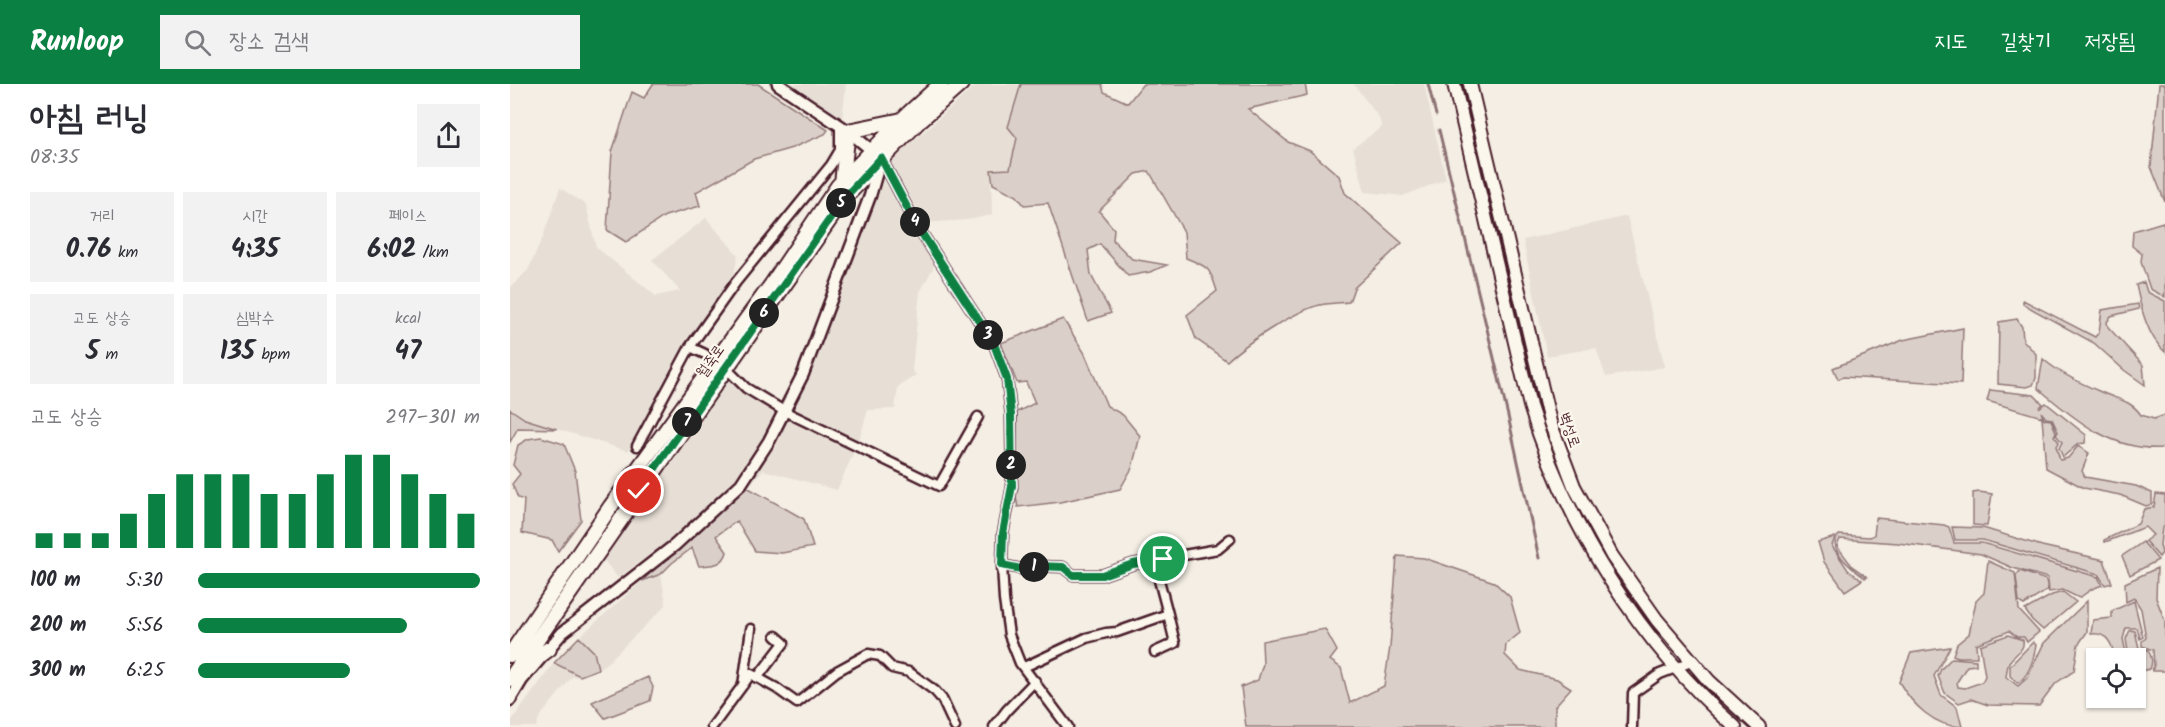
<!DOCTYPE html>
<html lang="ko">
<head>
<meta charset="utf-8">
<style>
	body { margin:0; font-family:Kalam,"Poor Story",sans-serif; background:#f2f2f3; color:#2b2b33; height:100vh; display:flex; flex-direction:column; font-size:22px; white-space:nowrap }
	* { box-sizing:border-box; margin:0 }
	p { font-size:20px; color:#7c7c81 }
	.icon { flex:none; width:33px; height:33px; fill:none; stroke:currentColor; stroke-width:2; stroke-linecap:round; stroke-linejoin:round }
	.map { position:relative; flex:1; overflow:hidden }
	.details { display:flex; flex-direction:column; background:#fff; width:510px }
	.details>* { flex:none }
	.buttons { position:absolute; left:1576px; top:564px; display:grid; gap:12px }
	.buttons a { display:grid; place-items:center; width:60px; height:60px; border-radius:0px; background:#fff; box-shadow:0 2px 4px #0004; font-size:30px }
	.pin { position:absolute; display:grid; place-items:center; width:51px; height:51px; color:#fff; margin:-26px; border:3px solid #fff; border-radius:50%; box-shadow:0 2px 6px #0007 }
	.km { position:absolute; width:30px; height:30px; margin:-15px; border-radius:50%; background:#222; color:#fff; font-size:16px; line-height:30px; text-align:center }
	.round { display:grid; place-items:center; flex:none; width:63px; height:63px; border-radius:0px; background:#f2f2f3 }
	.summary { display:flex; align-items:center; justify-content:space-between; height:102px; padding:0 30px }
	h1 { font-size:33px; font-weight:700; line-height:45px }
	.figures { display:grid; grid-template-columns:repeat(3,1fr); gap:9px; height:102px; padding:6px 30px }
	.figures div { display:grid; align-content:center; border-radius:0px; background:#f2f2f3; text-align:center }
	.figures b { font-size:26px; font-weight:700 }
	.figures small { font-size:16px; font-weight:400 }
	.figures p { font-size:16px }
	.chart { height:168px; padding:12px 30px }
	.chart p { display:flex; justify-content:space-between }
	.chart svg { width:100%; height:108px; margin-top:6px; stroke:#0b8043; stroke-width:6 }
	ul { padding:0 30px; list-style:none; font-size:20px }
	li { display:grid; grid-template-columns:96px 72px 1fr; align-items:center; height:45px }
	li i { height:15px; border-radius:8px; background:#0b8043 }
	header { display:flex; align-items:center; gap:36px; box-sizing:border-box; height:84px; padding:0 30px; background:#0b8043; color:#fff }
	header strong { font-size:28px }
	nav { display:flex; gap:33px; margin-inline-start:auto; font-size:21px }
	.search { width:420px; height:54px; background:#f2f2f3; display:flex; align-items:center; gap:15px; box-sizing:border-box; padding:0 21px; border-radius:0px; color:#7c7c81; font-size:22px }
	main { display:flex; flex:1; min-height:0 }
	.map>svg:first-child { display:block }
</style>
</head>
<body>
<header>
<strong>Runloop</strong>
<div class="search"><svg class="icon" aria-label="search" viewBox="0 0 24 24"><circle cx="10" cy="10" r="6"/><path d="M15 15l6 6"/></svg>장소 검색</div>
<nav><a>지도</a><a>길찾기</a><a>저장됨</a></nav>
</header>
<main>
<section class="details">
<div class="summary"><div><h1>아침 러닝</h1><p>08:35</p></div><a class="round"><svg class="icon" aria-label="share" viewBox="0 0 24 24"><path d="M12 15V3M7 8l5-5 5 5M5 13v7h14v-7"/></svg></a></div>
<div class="figures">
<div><p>거리</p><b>0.76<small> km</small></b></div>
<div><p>시간</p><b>4:35</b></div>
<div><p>페이스</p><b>6:02<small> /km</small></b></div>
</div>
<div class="figures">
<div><p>고도 상승</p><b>5<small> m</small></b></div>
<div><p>심박수</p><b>135<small> bpm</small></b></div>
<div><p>kcal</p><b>47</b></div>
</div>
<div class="chart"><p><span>고도 상승</span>297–301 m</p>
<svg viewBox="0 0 160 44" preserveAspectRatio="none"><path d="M5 44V38M15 44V38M25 44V38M35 44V30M45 44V22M55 44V14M65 44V14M75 44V14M85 44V22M95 44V22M105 44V14M115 44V6M125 44V6M135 44V14M145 44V22M155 44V30"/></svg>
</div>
<ul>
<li><b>100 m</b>5:30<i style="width:100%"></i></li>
<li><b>200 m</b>5:56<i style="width:74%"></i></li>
<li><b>300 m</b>6:25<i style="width:54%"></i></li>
</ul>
</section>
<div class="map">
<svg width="1655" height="643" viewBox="0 0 1655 643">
	<rect width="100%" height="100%" fill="#f4eee4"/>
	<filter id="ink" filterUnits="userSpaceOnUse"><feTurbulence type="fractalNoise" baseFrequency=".0167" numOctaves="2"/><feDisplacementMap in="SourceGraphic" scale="12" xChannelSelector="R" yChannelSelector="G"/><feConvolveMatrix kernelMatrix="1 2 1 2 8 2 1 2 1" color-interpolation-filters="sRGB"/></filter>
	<g filter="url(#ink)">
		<path fill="#e7dfd6" d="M274,0H336L332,37Z
			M467,0H511L498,43L507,54L500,85L481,86L482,131L457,136L413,139L388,98L380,78Z
			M844,0H914L936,95L893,112L855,108L843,64L872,43L869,34Z
			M373,95L427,177L410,208L402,286L406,291L388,303L385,325L358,326L348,359L278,326L328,204L333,202Z
			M50,104L76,121L86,163L146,212L170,207L142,176L196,134L228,171L223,195L198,231L118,367L15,335L0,325V204L18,186L33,153Z
			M1117,132L1155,283L1096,293L1086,264L1037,272L1013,156Z
			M218,294L276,334L344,368L327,406L253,386L239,402L223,399L157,458L108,494L92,474Z
			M151,490L156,521L98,578L88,585L84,568L69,553L132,497Z
			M44,579L70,592L62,593L29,634L26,643H0V639Z"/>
		<path fill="#dbd0c9" stroke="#92787a" stroke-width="1.5" d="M143,0H248L318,46L315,50L282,64L244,75L186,108L190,122L155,132L116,158L97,146L102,68L122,8L134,14Z
			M511,0H592L594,8L618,19L633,0H795L797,11L738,25L778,58L800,67L829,92L835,109L892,159L844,204L839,218C830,219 820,219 810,221C786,226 735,260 717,277L686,255L677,231L707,207C700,184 699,183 676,174L674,148L639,87L626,90L589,127L604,145L603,156L622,175L657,181L640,188L618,192L590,160L578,166L581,191L601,229L578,237L538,119L514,121L507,112L483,100L481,86L500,85L507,54L498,43Z
			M1649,0H1655V118L1641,83Z
			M1653,138L1655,148V213L1640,205L1631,178L1632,170L1622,162L1623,147Z
			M1634,198L1637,208L1655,217V268C1637,252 1631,224 1626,201Z
			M1513,216L1585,253L1589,248L1592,226L1628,220L1629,225L1601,232L1597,238L1598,243L1633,281L1635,301L1614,286L1584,259L1513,220Z
			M553,235L574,268L597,322L613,331L630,352L622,384L610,405L550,418L508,423L505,408L507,328L525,319L516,298L507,299L491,259Z
			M1507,235L1512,243L1513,256L1526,270V294L1523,301L1517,303L1488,300L1489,238Z
			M1453,244L1451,300L1333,293L1328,295L1323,284L1393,256Z
			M1533,275C1549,289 1572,300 1591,308C1606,315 1621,316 1631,331L1644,335L1655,331V364C1603,368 1565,336 1528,304Z
			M1480,306L1524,311L1533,320L1529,324L1536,319L1576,351L1575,359L1568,360L1553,373L1549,364L1552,358L1546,351L1548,348L1542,335L1536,334L1531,328L1534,335L1541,336L1546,348L1544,352L1549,358L1546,362L1550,376L1558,374L1568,362L1579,369L1572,387L1575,393L1626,402L1642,409V420L1636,422L1610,411L1574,404L1536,384L1532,333L1477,317Z
			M0,325L15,335L47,345L8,344L0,358Z
			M31,353L54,360L65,387L71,436L48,467L42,456L12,449L14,416L8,414L2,400L10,390L3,381L8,361L18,355Z
			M235,402L294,435L303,463L272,469L245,467L227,437L206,452L217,468C213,482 202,481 189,482L182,464L162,479L151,490L132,497Z
			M1469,408L1482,410L1477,442L1463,441V409Z
			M1646,410L1655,411V442L1652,444L1650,461L1652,469L1649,473L1635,457L1643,451L1635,443L1595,458L1594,456L1628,440L1634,425L1644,423Z
			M1366,434L1434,441L1439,443L1444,459H1472L1588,493L1592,501L1582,505L1569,514L1553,506L1539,508L1538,494L1503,484L1471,470L1388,459L1330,455L1327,462L1342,482L1357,493L1355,494C1344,486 1315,465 1329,451L1360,453L1364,451Z
			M1442,443L1473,444L1532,462L1594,476L1602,499L1595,501L1588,490L1473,456H1445Z
			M1325,453L1322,462L1338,486L1352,496L1335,507L1314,478L1308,458Z
			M1633,458L1648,476L1620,491L1612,472Z
			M887,472L914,474L984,498L1000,513L1010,549L996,560L995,571L1010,586L1047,595L1061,604L1045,622V643H736L731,603L748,596L753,580L752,557L815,545L827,567L820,576L831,584L840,619L874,602L880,563Z
			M1478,477L1505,489L1509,526L1529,548L1517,558L1514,553H1507L1499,547L1466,560L1467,573H1448L1443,571L1447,560L1459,550L1466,517L1474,509Z
			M1647,484L1646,514L1655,537V587H1642L1644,581L1643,566L1632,562V557L1636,554L1631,525L1624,514L1616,518L1615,499Z
			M1510,487L1536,496L1538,506L1514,521L1509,518L1506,492Z
			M1553,508L1566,518L1533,546L1522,536L1515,526L1542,511Z
			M1577,517V548L1568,561L1564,587L1546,599L1529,622L1478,621L1461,615L1449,619L1435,609L1428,592L1431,585L1442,574L1466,576V581L1457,582L1447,598L1448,603L1455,604L1472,598L1475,592L1470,561L1498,551L1513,556C1515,567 1505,569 1499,578C1497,582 1497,588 1496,593L1508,602L1517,594L1534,559Z
			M1624,517L1633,553L1630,555L1627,544H1616L1613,555L1617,574H1604C1603,560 1597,548 1581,550L1583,536L1602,534V527Z
			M1620,546L1625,547L1629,564L1638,566C1642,573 1643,578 1640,585L1631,587L1626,574H1619L1616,555Z
			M69,553L84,568L88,585L70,592L44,579Z
			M1523,558L1526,561C1524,575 1519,591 1508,599L1500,592V582Z
			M1440,563L1424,592L1431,611L1447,623L1452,643C1424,643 1402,620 1389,598L1401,569Z
			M138,593L143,603L140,617L95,634L82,618Z"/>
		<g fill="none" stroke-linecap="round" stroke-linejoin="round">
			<path stroke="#8d7174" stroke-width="3" d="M918,0L926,31
				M929,46L998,332L1029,474"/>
			<g stroke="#4a1f2b" stroke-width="13">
				<path id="minor" d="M371,74L407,142L484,260L497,295L501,331L502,403L493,449L492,481L494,516L499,551L510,579L558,643
					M180,263L195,270
					M222,290L236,304L274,327L429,402L468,333
					M127,362L180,263L226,198L321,81L330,66V43
					M492,481L511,485L528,482L553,483L563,491H592L623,480L708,465L720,455
					M645,568L665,559L658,530
					M514,583L576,554L596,549L607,548L658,530L644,477
					M247,594L274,559L266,552
					M233,601L241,545
					M202,643L241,590L266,604L287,619L327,587L358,570L370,572L382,584L399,588L425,607L432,615L445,643
					M484,643L497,626L525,597
					M1122,643L1123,609L1150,590L1181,578"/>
			</g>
			<g stroke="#4a1f2b" stroke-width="15">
				<path id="tertiary" d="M0,616L12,596L52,549L165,461L231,400L259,357L293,290L360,112L371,74L338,47L268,0"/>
			</g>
			<g stroke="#4a1f2b" stroke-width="16">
				<path id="secondary" d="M944,0L1020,322C1057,444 1130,559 1225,643
					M960,0L1040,338L1064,402L1102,472L1147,536L1199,597L1249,643"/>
			</g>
			<g stroke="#4a1f2b" stroke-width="18">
				<path id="primary" d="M332,99L338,47L392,36
					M0,571L101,422L262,200L328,102L397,31L431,0
					M10,586L39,565
					M0,595L336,112L409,37L451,0"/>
			</g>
			<use href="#minor" stroke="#fbf7ec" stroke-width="8"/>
			<use href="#tertiary" stroke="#fbf7ec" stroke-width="10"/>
			<use href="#secondary" stroke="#fbf7ec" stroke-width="12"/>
			<use href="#primary" stroke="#fbf7ec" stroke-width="14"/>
		</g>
	</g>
	<g fill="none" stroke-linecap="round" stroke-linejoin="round" filter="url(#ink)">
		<g stroke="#fff" stroke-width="12">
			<path id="route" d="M129,407L336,112L371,74L407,142L484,260L497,295L501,331L502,402L493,449L492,481L511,485L528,482L553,483L563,491H592L623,480L653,475"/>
		</g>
		<use href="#route" stroke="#0b8043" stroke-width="8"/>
	</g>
	<g text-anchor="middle" stroke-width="4.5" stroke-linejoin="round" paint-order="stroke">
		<g font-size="15" fill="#4a1f2b" stroke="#fbf7ec">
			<text transform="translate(200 277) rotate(-55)" y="5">월죽로</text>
			<text transform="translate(1060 346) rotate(71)" y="5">벽성로</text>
		</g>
	</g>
</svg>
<div class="buttons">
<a><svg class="icon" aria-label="locate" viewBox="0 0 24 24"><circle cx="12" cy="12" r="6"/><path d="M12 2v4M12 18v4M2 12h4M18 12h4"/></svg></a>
</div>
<div class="pin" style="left:653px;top:475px;background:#1e9e55"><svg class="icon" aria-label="arrive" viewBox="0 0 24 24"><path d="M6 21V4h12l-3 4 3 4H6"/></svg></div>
<div class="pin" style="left:129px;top:407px;background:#d93025"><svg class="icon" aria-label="check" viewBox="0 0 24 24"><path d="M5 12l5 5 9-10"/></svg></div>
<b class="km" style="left:524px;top:483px">1</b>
<b class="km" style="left:501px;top:381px">2</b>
<b class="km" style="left:478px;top:251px">3</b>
<b class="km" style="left:405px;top:138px">4</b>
<b class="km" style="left:331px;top:119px">5</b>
<b class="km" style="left:254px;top:229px">6</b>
<b class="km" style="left:177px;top:338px">7</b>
</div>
</main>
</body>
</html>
